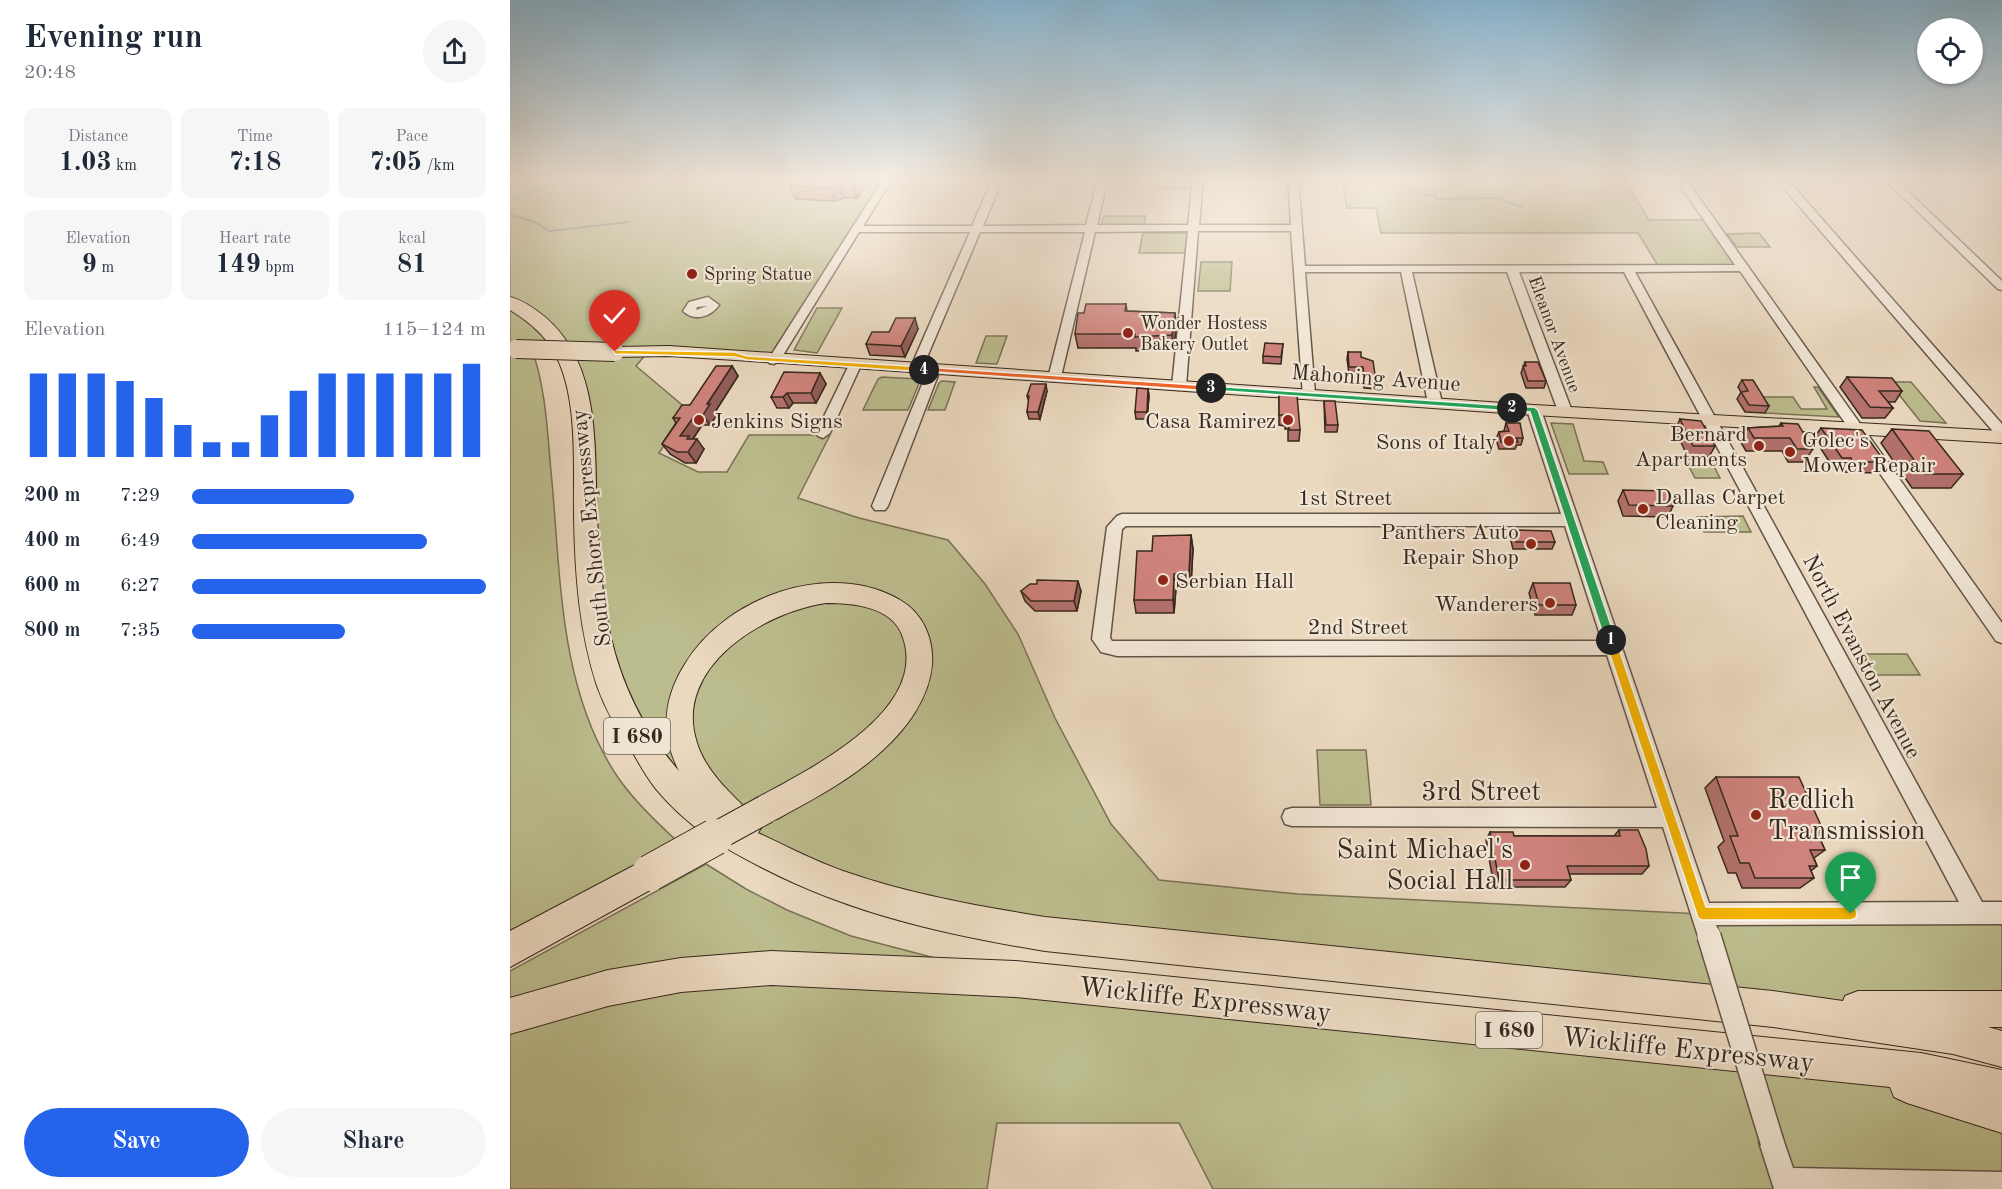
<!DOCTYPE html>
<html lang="en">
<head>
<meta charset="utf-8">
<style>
	body { margin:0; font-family:"Old Standard TT",serif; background:#f6f6f7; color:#1f2937; height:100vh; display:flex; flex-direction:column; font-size:22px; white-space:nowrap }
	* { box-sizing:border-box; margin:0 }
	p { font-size:20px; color:#747a83 }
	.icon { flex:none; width:33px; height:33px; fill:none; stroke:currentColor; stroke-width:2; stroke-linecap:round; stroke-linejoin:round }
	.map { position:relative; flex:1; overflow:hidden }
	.panel { display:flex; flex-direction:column; background:#fff; width:510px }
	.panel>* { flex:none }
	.buttons { position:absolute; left:1407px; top:18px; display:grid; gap:12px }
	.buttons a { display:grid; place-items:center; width:66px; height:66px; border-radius:50%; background:#fff; box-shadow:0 2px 4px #0004; font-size:30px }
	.pin { position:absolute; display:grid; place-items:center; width:51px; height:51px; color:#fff; margin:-62px -26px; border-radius:50% 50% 50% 0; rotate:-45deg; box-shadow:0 0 6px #0007 }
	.pin .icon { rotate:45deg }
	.km { position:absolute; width:30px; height:30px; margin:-15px; border-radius:50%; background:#222; color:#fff; font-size:16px; line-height:30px; text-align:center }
	.round { display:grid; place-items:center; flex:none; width:63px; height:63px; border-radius:32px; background:#f6f6f7 }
	.summary { display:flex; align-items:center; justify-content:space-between; height:102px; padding:0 24px }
	h1 { font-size:33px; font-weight:600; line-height:45px }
	.stats { display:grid; grid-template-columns:repeat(3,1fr); gap:9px; height:102px; padding:6px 24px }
	.stats div { display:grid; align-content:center; border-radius:12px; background:#f6f6f7; text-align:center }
	.stats b { font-size:26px; font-weight:600 }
	.stats small { font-size:16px; font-weight:400 }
	.stats p { font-size:16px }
	.chart { height:168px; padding:12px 24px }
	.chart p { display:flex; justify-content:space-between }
	.chart svg { width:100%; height:108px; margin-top:6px; stroke:#2563eb; stroke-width:6 }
	.button { display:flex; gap:12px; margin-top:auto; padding:12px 24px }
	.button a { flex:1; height:69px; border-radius:36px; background:#2563eb; color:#fff; font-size:24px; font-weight:600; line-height:69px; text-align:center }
	.button a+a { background:#f6f6f7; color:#1f2937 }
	ul { padding:0 24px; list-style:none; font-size:20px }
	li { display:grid; grid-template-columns:96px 72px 1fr; align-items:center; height:45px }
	li i { height:15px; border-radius:8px; background:#2563eb }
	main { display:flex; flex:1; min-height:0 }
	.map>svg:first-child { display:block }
</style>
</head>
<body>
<main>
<section class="panel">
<div class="summary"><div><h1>Evening run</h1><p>20:48</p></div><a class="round"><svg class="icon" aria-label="share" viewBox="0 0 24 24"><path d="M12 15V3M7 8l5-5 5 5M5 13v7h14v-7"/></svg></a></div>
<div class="stats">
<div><p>Distance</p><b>1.03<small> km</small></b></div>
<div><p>Time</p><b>7:18</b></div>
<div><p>Pace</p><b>7:05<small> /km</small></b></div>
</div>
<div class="stats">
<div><p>Elevation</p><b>9<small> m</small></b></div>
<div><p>Heart rate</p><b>149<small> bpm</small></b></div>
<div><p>kcal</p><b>81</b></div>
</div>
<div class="chart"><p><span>Elevation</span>115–124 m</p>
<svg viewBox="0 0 160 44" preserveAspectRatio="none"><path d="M5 44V10M15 44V10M25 44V10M35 44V13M45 44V20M55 44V31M65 44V38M75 44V38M85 44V27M95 44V17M105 44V10M115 44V10M125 44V10M135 44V10M145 44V10M155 44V6"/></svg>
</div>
<ul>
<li><b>200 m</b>7:29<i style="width:55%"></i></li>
<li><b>400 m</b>6:49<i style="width:80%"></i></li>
<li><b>600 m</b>6:27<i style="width:100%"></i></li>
<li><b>800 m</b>7:35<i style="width:52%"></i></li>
</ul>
<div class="button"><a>Save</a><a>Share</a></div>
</section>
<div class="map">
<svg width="1492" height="1189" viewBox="0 0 1492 1189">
	<rect width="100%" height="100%" fill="#ead8bf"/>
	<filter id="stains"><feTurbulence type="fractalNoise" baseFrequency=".00333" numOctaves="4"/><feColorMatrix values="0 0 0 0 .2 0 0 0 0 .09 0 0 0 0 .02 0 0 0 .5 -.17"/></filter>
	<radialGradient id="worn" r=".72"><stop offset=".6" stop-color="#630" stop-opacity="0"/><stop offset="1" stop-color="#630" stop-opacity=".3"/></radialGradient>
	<path fill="#bcbd8e" stroke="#7a7256" stroke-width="1.5" d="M0,178H378L264,360L137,353L126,366L178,410L149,453L188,472H217L239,435H320L288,498L349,518L438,540L475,584L508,634L545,718L601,824L649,880L788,894L1192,914L1492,913V1049L458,922L223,837L106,698L74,463L53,350H22C36,389 37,430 41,471C51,574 48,687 107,776C123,800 145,821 166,840L0,949Z
		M650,178H688L687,189H649Z
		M832,178H1113L1139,220H1199L1233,268L1150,269L1128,233H871L866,208H837Z
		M594,216H636L634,225H591Z
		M633,233H677L675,253H629Z
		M1249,233L1260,247H1227L1217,234Z
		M691,262H722L720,291H688Z
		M307,308H332L307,353L284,350Z
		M476,336H497L487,364L466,363Z
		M372,377L408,379L410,381L398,410H353L368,379Z
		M432,381L445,382L435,410H418L429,383Z
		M1379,382H1401L1436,423L1410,421Z
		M1304,387H1308L1329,417L1255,413L1245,397H1283L1291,409H1317Z
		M1041,423L1063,424L1074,461L1093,462L1098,474H1059Z
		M1178,457H1199L1210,478H1185L1176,461H1180Z
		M1233,516L1241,532H1194L1187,517Z
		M1346,654H1397L1410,675H1357Z
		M807,750H856L861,805H810Z
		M196,864L236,889L277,910L341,936L505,979L1492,1089V1185L1277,1189H703L669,1123H487L477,1189H0V971Z"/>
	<path fill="#98b9b3" stroke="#717f77" stroke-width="1.5" d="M0,178H68L0,200Z"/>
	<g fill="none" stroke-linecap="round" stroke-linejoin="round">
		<path stroke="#717f77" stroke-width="2" d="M885,178L887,184L910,194L926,196V199L986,198L1012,207
			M1,215L25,222L39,231L120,222"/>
		<g stroke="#645446" stroke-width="3">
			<path id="minor" d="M483,178H493L473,226L576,225L588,178H598L587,225H678L683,178H693L689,225H781L778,178H788L795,266L1225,265L1165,178H1175L1492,623V643L1486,641L1230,271L1125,272L1472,902H1492V924L1206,925L1210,936L1207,944L1199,947L1191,944L1188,936L1153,827L782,826L775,824L772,817L775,810L782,808H1147L1097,655L607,656L591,652L582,639L597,527L607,516L612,514H1051L1017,410L1024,406L1031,410L1199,903L1449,902L1114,272H1009L1062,411L1055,415L1048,411L997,272H902L932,403L925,407L918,403L891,272H795L805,394L803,397H793L781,231H688L676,386L669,390L662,386L678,231L585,232L550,381H540L538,378L575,232H470L412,369L406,373L400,369L460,232H349L270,360L264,364L259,363L258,360L372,181L380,183L353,226H462ZM616,526H1055L1092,641H602L600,638L612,529Z
				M1265,178H1276L1492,424V438L1487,436Z
				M1373,178H1384L1492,281V290L1488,289Z
				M1485,178H1492V183Z
				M198,297L209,305C201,317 184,322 173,311L179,302ZM197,306L186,310L187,307Z
				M345,361L351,365L320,433L313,438L308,436L306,433L339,365Z
				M424,366L430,370L378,506L375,510H365L362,506L418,370Z
				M1262,1129L1271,1133L1283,1168L1492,1172V1189H1264L1249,1142L1253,1133Z"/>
		</g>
		<g stroke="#37281d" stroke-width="2">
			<path id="major" d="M159,346L1024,405L1492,431V443L1024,415L225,360L159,356L105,357L97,352L105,347Z"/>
		</g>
		<g stroke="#37281d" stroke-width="2">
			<path id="highway" d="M0,297C13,300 25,309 35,317C92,366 84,449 87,517C89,556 92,596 100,634C112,686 134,731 169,771C150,734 153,699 175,664C215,597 320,559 390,600C413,613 424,639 422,665C419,698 397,728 373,750C342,779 304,799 267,819L256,823L247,820L251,828L248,833C276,846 304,861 333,871C398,894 467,906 535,917L1263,991L1333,1001L1335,996L1348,991H1492V1027H1478L1492,1031V1067L1443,1054L1263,1027L535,951C437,935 342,914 253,868C211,847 177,826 146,789C137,778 130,765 123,753C108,732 96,711 87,686C69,631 65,574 64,517C63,465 70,388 39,344C29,330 15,319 0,310ZM316,603C342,603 381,606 392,635C422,711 296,771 245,799L241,809L243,815C222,795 196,772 187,743C162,667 254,612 316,603Z
				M140,857L151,862L156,873L151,884L0,967V931Z
				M261,951L505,961L1411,1053L1492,1070V1133L1397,1103L1384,1097L1380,1087L505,997L261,985L171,992L98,1006L0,1034V998L98,970L171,958Z"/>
		</g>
		<use href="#minor" fill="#f1e6d5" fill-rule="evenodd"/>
		<use href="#major" fill="#ead8bf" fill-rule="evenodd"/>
		<use href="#highway" fill="#ead8bf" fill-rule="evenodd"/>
		<g stroke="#645446" stroke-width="26" stroke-linecap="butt">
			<path id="minor-bridge" d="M1199,936L1262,1142"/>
		</g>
		<g stroke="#37281d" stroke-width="20" stroke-linecap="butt">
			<path id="major-bridge" d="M6,349L105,352"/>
		</g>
		<g stroke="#37281d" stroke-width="30" stroke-linecap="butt">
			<path id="highway-bridge-far1" d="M203,838L256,809"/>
		</g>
		<g stroke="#37281d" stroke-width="38" stroke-linecap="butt">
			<path id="highway-bridge" d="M140,873L205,837"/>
		</g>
		<use href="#minor-bridge" stroke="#f1e6d5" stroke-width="23"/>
		<use href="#major-bridge" stroke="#ead8bf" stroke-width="18"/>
		<use href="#highway-bridge-far1" stroke="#ead8bf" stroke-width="28"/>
		<use href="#highway-bridge" stroke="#ead8bf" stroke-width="36"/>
	</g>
	<path fill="#b2716c" stroke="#37281d" stroke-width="1.5" d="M359,178L347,198H334L325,201L286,199L280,186Z
		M616,304L617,311L665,313L666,327L664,349L626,351V348H568L565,334L574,313Z
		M408,329L395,357L360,355L356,344L379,332Z
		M773,344L771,364L753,363V356Z
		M838,352L851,357L866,381L865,389L854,388L852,374H839L837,359Z
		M1015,362L1036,381L1034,388H1016L1011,373Z
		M222,366L228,376L205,412L207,415L200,425H192L183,439L194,449L186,463H175L160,454L152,444L166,423L163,418L180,405Z
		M310,373L316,384L306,403H283L279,408H267L261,397Z
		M1337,377L1392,391L1385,402H1378L1383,408L1375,418H1352L1330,387Z
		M1232,380L1259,406L1255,413L1235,412L1227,399L1231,392L1228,387Z
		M638,389L639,396L637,419H626L625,412Z
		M537,391L530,419H519L517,412L519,402L517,396Z
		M769,394L790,430L789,441H778V429H775V426L769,425Z
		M814,401L828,425L827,432H815Z
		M1170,419L1205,446L1199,457H1178L1165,430Z
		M996,423L1013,438L1011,445H1007L1005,449H989L986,439L989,432L994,431Z
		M1271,423L1303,449L1294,462H1278L1272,451H1236L1230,441L1238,428L1269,426Z
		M1311,428L1375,462L1367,473L1335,472L1333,469H1324L1304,438Z
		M1382,429L1453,474L1441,488H1402L1371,443Z
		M1113,490L1163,506L1158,517L1113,516L1108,501Z
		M1002,530L1045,542L1042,549H1003L1000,537Z
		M681,535L683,549L681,585H671V588H666L664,613H626L624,600L642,551Z
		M1023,583L1066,605L1062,615H1025L1019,593Z
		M511,591H571L567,611H525L515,601Z
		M1206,777L1313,830L1308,834L1315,850L1304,858L1307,866L1301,871L1304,878L1290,888H1232L1226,873H1218L1208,847L1214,841L1195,788Z
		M1109,830L1139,866L1132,874H1059L1061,880L1055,887H984L976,840L980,832L1004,836H1104Z"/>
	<path fill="#915c58" stroke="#37281d" stroke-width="1.5" d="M346,178H359L347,198L342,184Z
		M329,184L334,198L325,201L320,188Z
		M665,313L666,327L664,349L662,335Z
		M405,318L408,329L395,357L391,346Z
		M222,366L228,376L205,412L207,415L200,425L193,415L197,404Z
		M310,373L316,384L306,403L301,393Z
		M536,384L537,391L530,419L528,412Z
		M638,389L639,396L637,419V412Z
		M277,393L283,403L279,408L273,397Z
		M185,415L192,425L182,440L187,439L194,449L186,463L178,452L170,436Z
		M681,535L683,549L681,585L679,572Z
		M664,574L666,588L664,613L663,600Z
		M568,581L571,591L567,611L564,601Z"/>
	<path fill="#cf837d" stroke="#37281d" stroke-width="1.5" d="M303,178H346L342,184H329L320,188L280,186Z
		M576,304H616L615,311L665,313L662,335L625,337V334H565L568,313H574Z
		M386,318H405L391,346L356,344L362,332H379Z
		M755,343L773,344L771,357L753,356Z
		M838,352H851V357L863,361L866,381H855L853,367H839Z
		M1015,362H1028L1036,381H1018L1013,366H1016Z
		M206,366H222L197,404H200L193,415H185L170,436H179L177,439H187L178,452H167L152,444L170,418H163L172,405H180Z
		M274,372L310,373L301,393H277L273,397H261Z
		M1337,377L1382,378L1392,391H1369L1383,408L1360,407Z
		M1232,380H1243L1259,406L1239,405L1231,392L1238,391Z
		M521,384H536L528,412H517L519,396H517Z
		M627,388L638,389L637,412H625Z
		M769,394L787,395L790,430H779V419H776V415H769Z
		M814,401H825L828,425H816Z
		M1170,419L1191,421L1205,446H1183Z
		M996,423H1010L1013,438H1006L1008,442H991L989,432L999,431Z
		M1271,423L1288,424L1303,449H1287L1280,438H1244L1238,428L1273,426Z
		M1311,428L1352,430L1375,462H1343L1341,458H1332Z
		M1382,429L1419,431L1453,474H1414Z
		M1113,490L1157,491L1163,506L1119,505Z
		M1002,530L1041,531L1045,542H1006Z
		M681,535L679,572H669V574H664L663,600H624L627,551H642L643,536Z
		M527,580L568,581L564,601H521L511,591L520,584H527Z
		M1023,583H1060L1066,605H1029Z
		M1206,777H1289L1313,830H1306L1315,850H1300L1307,866H1299L1304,878H1245L1239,863H1230L1220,836H1228Z
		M1109,830H1128L1136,849L1139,866H1057L1061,880H989L980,832H1003L1004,836H1110Z"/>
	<linearGradient id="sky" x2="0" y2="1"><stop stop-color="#88b6d3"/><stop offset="0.52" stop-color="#f6ede2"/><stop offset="1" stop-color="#f6ede2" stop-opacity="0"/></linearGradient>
	<rect width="1492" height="345" fill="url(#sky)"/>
	<path fill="#f5b400" stroke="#fff" stroke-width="1.5" d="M1101,636L1106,640L1196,907H1341L1346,909L1347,914L1346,918L1341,920H1192L1188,918L1095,640Z"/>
	<path fill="#22a559" stroke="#fff" stroke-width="1.5" d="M1000,407H1024L1028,410L1106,640L1104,643L1101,644L1095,640L1020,412L1000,410Z"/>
	<path fill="#22a559" stroke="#fff" stroke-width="1.5" d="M701,386L1002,406L1006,408L1002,411L699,390L698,388Z"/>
	<path fill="#f0652b" stroke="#fff" stroke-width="1.5" d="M414,367L701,386L705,388L701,391L412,371V368Z"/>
	<path fill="#f5b400" stroke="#fff" stroke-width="1.5" d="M103,350L225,352L237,356L414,367L418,370L414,372L237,360L225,357L105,354Z"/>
	<g fill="#8f2418" stroke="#f1e6d5" stroke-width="2">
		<circle cx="182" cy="274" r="6"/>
		<circle cx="618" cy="333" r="6"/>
		<circle cx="189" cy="420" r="6"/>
		<circle cx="778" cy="420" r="6"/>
		<circle cx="999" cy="441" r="6"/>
		<circle cx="1249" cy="446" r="6"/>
		<circle cx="1280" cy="452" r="6"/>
		<circle cx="1133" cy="509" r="6"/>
		<circle cx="1021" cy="544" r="6"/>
		<circle cx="653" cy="580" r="6"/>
		<circle cx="1040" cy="603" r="6"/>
		<circle cx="1246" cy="815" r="6"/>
		<circle cx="1015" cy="865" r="6"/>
	</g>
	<g text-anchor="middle" stroke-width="4.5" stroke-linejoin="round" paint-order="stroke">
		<g font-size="18" fill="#37281d" stroke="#f1e6d5" text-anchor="start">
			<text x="194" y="280">Spring Statue</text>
			<text x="630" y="329">Wonder Hostess<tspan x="630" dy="21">Bakery Outlet</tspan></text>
		</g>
		<g font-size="18" fill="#37281d" stroke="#f1e6d5">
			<text transform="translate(1045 334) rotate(70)" y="6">Eleanor Avenue</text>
		</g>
		<g fill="#f1e6d5" stroke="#6f6154" stroke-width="1.5">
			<rect x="94" y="718" width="66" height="36" rx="4.5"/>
			<rect x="966" y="1012" width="66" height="36" rx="4.5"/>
		</g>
		<g font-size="21" font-weight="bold" fill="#37281d">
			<text x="127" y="743">I 680</text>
			<text x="999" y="1037">I 680</text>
		</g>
		<g font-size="22" fill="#37281d" stroke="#f1e6d5">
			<text transform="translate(866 377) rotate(4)" y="8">Mahoning Avenue</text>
			<text x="835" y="505">1st Street</text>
			<text transform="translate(80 528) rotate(-96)" y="8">South Shore Expressway</text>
			<text x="848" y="634">2nd Street</text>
			<text transform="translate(1353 656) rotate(62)" y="8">North Evanston Avenue</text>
		</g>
		<g font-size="22" fill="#37281d" stroke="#f1e6d5" text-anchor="end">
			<text x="201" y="428" text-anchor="start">Jenkins Signs</text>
			<text x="766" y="428">Casa Ramirez</text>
			<text x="1237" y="441">Bernard<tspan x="1237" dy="25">Apartments</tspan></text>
			<text x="1292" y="447" text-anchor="start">Golec's<tspan x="1292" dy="25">Mower Repair</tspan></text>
			<text x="987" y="449">Sons of Italy</text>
			<text x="1145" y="504" text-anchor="start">Dallas Carpet<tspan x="1145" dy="25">Cleaning</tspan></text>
			<text x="1009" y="539">Panthers Auto<tspan x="1009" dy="25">Repair Shop</tspan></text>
			<text x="665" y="588" text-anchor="start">Serbian Hall</text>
			<text x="1028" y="611">Wanderers</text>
		</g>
		<g font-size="27" fill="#37281d" stroke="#f1e6d5">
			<text x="971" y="800">3rd Street</text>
			<text transform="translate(695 999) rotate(6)" y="9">Wickliffe Expressway</text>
			<text transform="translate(1178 1049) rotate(6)" y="9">Wickliffe Expressway</text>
		</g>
		<g font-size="27" fill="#37281d" stroke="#f1e6d5" text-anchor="start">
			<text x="1258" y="808">Redlich<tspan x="1258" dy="31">Transmission</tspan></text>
			<text x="1003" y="858" text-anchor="end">Saint Michael's<tspan x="1003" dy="31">Social Hall</tspan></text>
		</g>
	</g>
	<rect width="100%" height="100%" filter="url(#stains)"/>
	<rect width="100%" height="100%" fill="url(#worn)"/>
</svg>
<div class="buttons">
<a><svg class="icon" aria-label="locate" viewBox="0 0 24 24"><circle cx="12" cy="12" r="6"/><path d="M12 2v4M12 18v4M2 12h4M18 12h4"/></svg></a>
</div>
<div class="pin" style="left:1341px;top:914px;background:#1e9e55"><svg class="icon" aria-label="arrive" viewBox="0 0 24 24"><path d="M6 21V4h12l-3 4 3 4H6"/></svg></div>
<div class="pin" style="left:105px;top:352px;background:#d93025"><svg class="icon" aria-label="check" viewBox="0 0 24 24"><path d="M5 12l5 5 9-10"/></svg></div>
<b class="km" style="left:1101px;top:640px">1</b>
<b class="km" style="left:1002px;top:408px">2</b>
<b class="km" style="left:701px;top:388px">3</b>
<b class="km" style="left:414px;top:370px">4</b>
</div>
</main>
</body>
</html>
